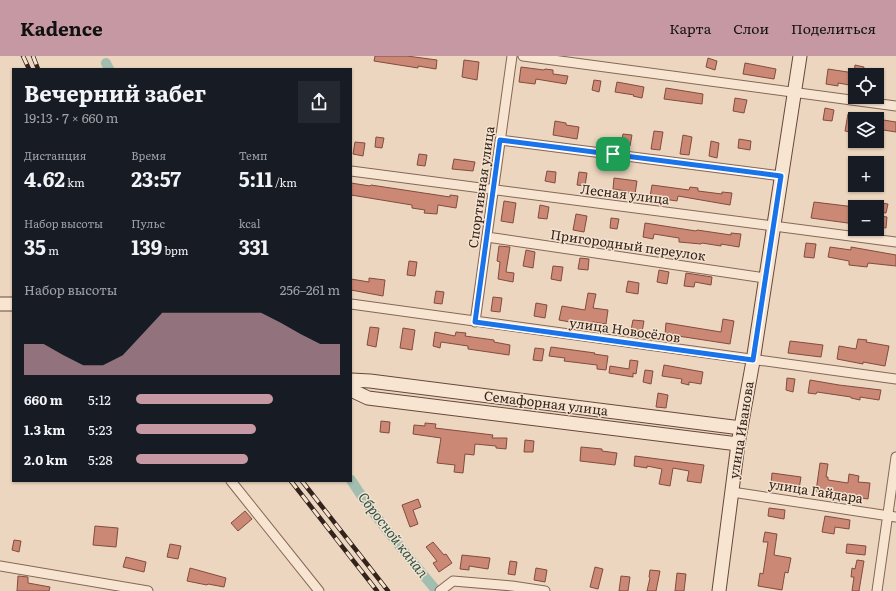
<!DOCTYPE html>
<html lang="ru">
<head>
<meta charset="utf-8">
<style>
	body { margin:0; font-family:Literata,serif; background:#242831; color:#f1f3f6; height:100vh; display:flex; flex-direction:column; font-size:15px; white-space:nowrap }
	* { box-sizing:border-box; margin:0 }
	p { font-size:13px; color:#9ea1a6 }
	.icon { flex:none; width:22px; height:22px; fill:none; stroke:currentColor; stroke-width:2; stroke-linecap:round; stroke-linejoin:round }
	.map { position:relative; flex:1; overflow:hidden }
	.side { position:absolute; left:12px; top:12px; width:340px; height:414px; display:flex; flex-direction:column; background:#171b24; border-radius:0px; box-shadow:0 1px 3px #0004 }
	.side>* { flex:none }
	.controls { position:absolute; left:848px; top:12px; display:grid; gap:8px }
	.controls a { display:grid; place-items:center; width:36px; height:36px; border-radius:0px; background:#171b24; box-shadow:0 1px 3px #0004; font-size:20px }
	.pin { position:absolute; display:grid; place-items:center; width:34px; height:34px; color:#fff; margin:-17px; border-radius:8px; box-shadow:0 2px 6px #0006 }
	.round { display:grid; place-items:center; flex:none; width:42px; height:42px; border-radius:0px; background:#242831 }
	.summary { display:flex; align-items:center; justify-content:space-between; height:68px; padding:0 12px }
	h1 { font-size:22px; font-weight:700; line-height:30px }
	.stats { display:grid; grid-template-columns:repeat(3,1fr); gap:6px; height:68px; padding:4px 12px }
	.stats div { display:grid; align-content:center }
	.stats b { font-size:20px; font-weight:700 }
	.stats small { font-size:11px; font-weight:400 }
	.stats p { font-size:11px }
	.chart { height:112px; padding:8px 12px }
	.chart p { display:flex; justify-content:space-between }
	.chart svg { width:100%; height:72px; margin-top:4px; fill:#c698a3; opacity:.7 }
	ul { padding:0 12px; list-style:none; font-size:13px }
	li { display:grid; grid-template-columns:64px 48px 1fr; align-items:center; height:30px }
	li i { height:10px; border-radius:5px; background:#c698a3 }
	header { display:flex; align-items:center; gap:24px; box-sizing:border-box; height:56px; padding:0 20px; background:#c698a3; color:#111 }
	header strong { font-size:19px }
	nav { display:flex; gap:22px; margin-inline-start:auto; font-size:14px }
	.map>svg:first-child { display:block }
</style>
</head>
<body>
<header>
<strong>Kadence</strong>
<nav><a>Карта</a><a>Слои</a><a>Поделиться</a></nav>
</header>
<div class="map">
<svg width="896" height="535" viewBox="0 0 896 535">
	<rect width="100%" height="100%" fill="#ecd6bf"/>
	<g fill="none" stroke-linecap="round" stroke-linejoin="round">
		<path stroke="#a2beb0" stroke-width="10" d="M106,7L109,13
			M351,424C376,463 406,498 435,533"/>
	</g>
	<path fill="#ca8875" stroke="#834c3e" d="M375,0H407L437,4L436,13L418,10V12L374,5Z
		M708,2L717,5L715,14L706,11Z
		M464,4L479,6L477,24L462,21Z
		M745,7L776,13L774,23L743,18Z
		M855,9L864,11L863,19H855V30L838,27V30L826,28L828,13L854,17Z
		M521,11L544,14L545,13L553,14V18L568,20L566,28L536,23L535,28L519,26Z
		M594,24L601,25L599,36L592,34Z
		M617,26L644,31L642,42L633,40L634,39L615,36Z
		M666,32L703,38L702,48L664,43Z
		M735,42L747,44L744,57L733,55Z
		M825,52L834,54L832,65L823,64Z
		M848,58L855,59V77L845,75Z
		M877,63L896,66V76L877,73Z
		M555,65L566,67V69L579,71L577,83L553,79Z
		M654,75L663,76L660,94L651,93Z
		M623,78L632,79L630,90L621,89Z
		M683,79L692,81L689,99L680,98Z
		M376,81L384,82L382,92L375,91Z
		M739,83L751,85L750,94L738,92Z
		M711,85L719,87L717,102L709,100Z
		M355,86L365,87L363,100L353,98Z
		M419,98L427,99L425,110L417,109Z
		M454,103L475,106L473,115L452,113Z
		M547,115L556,116L555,127L545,125Z
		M579,116L587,117L585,130L577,129Z
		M614,122L637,125L635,138L626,137V135L613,133Z
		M351,127L370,130L371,129L450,141V139L458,140L456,152L438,149L437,158L424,157L425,154L412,152V149L351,139Z
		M652,129L689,134L690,131L698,132V135L722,138V136L732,137L730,149L678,140L677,145L650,141Z
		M504,145L516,147L513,167L501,165Z
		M814,146L855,151V168L811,162Z
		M880,147L888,148L886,157L879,156Z
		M540,149L549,151L547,163L538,162Z
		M576,158L587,160L584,176L573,174Z
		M880,160L887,161L886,172L878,171Z
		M611,162L619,163L617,173L610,172Z
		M645,167L696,175L697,174L731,179V177L741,178L739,191L721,188V190L702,187L701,188L679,186V182L654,178L653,183L643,181Z
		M806,187L816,188L814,202L804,201Z
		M499,190L510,191L506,216L514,217L513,226L498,223L500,206L497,205Z
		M830,191L851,194V191L896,199V210L868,207L867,211L849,209V205L828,201Z
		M526,194L535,196L533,212L523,210Z
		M580,202L589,203L588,214L578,213Z
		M409,205L417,206L415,220L407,219Z
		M553,210L563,211L561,225L551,223Z
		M659,214L669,216L667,228L657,226Z
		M686,217L712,221L711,229L695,226L694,231L684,230Z
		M369,222L385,224L383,240L351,234V223L369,226Z
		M628,225L639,227L638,238L626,236Z
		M436,235L444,236L442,248L434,247Z
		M588,237L596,238L593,252L608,254L606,268L593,266L591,267L590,271L583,270L584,266L570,264V266L559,264L562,250L585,254Z
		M493,241L502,242L500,256L491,255Z
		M536,247L547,249L545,262L534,260Z
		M723,263L734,265L730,288L665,278L666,267L721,276Z
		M633,264L644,265L642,276L631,274Z
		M370,271L379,272L376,291L367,289Z
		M403,272L415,274L412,294L400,292Z
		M435,276L455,280L456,276L466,277L465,280L494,284V286L510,289L509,299L468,293V290L441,286L440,292L433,290Z
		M858,283L867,284L866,286L889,290L885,310L863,306V308L837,303L839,290L856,293Z
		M790,285L823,289L821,301L788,297Z
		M551,291L595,297L594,298L608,300L606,314L597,313V309L564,305L565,302L549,300Z
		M535,292L544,293L542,305L533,304Z
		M630,304L638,305L636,318L633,317V321L609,317L610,310L629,313Z
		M664,309L703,316L701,328L689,326V329L681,327L682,323L662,320Z
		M645,314L653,315L651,328L643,326Z
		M787,322L795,323L793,336L786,334Z
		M810,324L839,329L881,334L879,344L860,341V344L851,342V341L817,336L816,338L808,337Z
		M658,337L668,339L666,352L656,351Z
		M381,365L390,366L389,377L380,376Z
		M425,367L436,368L435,372L493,379L492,382H507L506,393L496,392V390L475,388L474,399L465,398L463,417L454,416L455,409L437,407L441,382L413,378L414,369L425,370Z
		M525,384L534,385L533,396H524Z
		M581,391L602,393V395L617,397L615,409L580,405Z
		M635,400L704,409L701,427L687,425L689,415L673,412L670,430L659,428L662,413L647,410V412L634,410Z
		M820,407L828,408L826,421H828V424L848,427L849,418L859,420L858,426L870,427L868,443L816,435Z
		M772,417L801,421L799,433L771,429Z
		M418,443L421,451L413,454L418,468L410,471L402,449Z
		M769,452L785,454L784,463L768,460Z
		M245,455L252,463L238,475L231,467Z
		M825,460L850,464L849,473L835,471L834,478L822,476Z
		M95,470L118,472L116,491L93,489Z
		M765,476L777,478L774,499L791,502L788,517L785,516L782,534L758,530L760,517L763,518L768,486H763Z
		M14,484L21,485L19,496L12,494Z
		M433,486L444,499L446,498L452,507L439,516L433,507L437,505L426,491Z
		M170,488L181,490L178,503L167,501Z
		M847,488L866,490L865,499L846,497Z
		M462,499L490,502L488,513L469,510V514L460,513Z
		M126,501L146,506L144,516L123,511Z
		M857,504L864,505L859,535H852L854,521H851L852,512L855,513Z
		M510,505L517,506L515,519L508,518Z
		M595,511L603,513L598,533L590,531Z
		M190,512L226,522L224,531L208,528L207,529L187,525Z
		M536,512L547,514L545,526L534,524Z
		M650,514L660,515L656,535H647L650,522L649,521Z
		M677,517L686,518L684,535H675Z
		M18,520L28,521V527L50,531L49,535H17Z
		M621,520L630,521L628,535H619Z"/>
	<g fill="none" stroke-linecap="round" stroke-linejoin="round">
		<g stroke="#846758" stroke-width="11">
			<path id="street" d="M523,0L896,50
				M500,84L781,120
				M351,115L896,186
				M487,181L765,222
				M351,248L896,323
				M475,266L512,0
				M231,425L319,535
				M732,436L896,461
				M0,510L148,535
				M440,535L453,525L512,530L545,535
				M877,535L896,401"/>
		</g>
		<g stroke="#66483b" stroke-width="15">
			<path id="secondary" d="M0,248H13
				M351,324L370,325L741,372
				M351,334L368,342L738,388
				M719,535L738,388L753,305L800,0"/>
		</g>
		<use href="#street" stroke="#f8e5d1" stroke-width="9"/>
		<use href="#secondary" stroke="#f8e5d1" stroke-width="13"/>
		<g stroke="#34231c" stroke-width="4.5">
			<path id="rail" d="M23,0L29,13
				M33,0L38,13
				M291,425L377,535
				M302,425L388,535"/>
		</g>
		<use href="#rail" stroke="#f4e2ce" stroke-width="3" stroke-dasharray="9" stroke-linecap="butt"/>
	</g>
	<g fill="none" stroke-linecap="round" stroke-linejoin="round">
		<g stroke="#fff" stroke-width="8">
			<path id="route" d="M500,84L781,120L753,304L475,266Z"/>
		</g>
		<use href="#route" stroke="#1a73e8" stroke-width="5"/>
	</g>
	<g text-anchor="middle" stroke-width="3" stroke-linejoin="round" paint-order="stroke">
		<g font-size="13" fill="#34231c" stroke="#f4e2ce">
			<text transform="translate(481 131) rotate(-82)" y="5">Спортивная улица</text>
			<text transform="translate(625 138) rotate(7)" y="5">Лесная улица</text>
			<text transform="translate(628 189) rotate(8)" y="5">Пригородный переулок</text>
			<text transform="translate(625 274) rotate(8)" y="5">улица Новосёлов</text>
			<text transform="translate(546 347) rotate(7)" y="5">Семафорная улица</text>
			<text transform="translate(741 374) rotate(-81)" y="5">улица Иванова</text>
			<text transform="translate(816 435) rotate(9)" y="5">улица Гайдара</text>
		</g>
		<g font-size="14" font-style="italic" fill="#2b5449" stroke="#f4e2ce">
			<text transform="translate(393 479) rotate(52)" y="5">Сбросной канал</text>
		</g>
	</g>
</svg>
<div class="controls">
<a><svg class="icon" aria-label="locate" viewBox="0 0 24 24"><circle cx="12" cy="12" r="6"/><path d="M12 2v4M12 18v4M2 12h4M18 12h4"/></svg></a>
<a><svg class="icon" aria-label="layers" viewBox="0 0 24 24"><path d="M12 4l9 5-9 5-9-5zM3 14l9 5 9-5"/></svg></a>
<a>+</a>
<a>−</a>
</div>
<div class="pin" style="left:613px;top:98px;background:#1e9e55"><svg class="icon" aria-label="arrive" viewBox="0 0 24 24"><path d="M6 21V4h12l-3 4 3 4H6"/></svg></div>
<section class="side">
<div class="summary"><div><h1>Вечерний забег</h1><p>19:13 · 7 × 660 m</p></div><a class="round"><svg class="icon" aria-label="share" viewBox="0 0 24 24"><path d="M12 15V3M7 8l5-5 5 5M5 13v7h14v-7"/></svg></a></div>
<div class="stats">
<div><p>Дистанция</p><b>4.62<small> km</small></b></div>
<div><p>Время</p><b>23:57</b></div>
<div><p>Темп</p><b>5:11<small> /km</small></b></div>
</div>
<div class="stats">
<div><p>Набор высоты</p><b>35<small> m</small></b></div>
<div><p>Пульс</p><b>139<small> bpm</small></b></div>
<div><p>kcal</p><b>331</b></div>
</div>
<div class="chart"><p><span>Набор высоты</span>256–261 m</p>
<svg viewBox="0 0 160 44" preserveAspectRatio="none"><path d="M0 44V25L10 25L20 32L30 38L40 38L50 32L60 19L70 6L80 6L90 6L100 6L110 6L120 6L130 12L140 19L150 25L160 25V44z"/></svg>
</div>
<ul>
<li><b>660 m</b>5:12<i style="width:67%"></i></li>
<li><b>1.3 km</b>5:23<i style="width:59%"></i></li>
<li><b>2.0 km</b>5:28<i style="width:55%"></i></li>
</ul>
</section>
</div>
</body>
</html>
